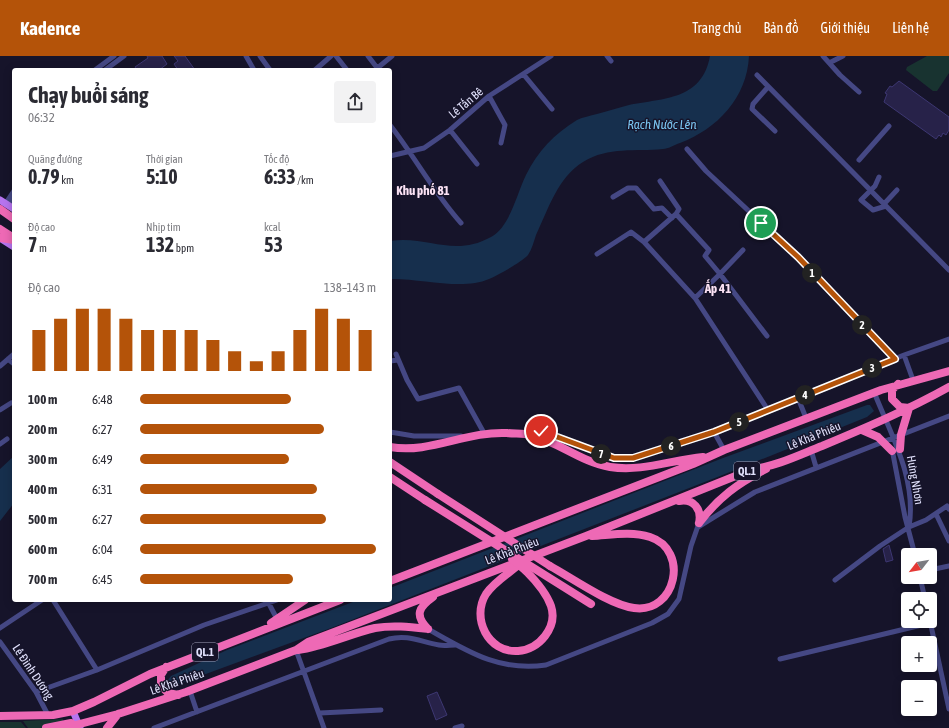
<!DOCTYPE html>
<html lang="vi">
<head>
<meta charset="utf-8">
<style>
	body { margin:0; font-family:"Asap Condensed",sans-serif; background:#f2f2f3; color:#2b2b33; height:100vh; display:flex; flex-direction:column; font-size:15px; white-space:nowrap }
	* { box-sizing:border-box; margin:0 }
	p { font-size:13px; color:#7c7c81 }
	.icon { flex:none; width:22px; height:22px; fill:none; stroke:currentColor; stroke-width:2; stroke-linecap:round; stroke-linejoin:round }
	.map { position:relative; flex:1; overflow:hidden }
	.panel { position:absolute; left:12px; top:12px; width:380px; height:534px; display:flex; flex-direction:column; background:#fff; border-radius:4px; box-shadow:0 2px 10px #0003 }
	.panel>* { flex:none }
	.needle { width:26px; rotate:239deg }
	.fabs { position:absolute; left:901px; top:492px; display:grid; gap:8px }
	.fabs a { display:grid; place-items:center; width:36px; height:36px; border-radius:4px; background:#fff; box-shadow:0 2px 10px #0003; font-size:20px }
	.pin { position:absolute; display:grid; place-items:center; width:34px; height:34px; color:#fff; margin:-17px; border:2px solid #fff; border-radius:50%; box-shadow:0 1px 4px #0007 }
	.km { position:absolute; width:20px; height:20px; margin:-10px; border-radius:50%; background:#222; color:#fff; font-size:11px; line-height:20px; text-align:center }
	.round { display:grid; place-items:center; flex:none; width:42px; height:42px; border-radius:4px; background:#f2f2f3 }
	.head { display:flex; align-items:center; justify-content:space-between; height:68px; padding:0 16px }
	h1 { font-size:22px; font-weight:700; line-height:30px }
	.stats { display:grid; grid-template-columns:repeat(3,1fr); gap:6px; height:68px; padding:4px 16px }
	.stats div { display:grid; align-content:center }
	.stats b { font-size:20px; font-weight:700 }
	.stats small { font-size:11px; font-weight:400 }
	.stats p { font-size:11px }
	.chart { height:112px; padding:8px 16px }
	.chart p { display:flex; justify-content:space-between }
	.chart svg { width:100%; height:72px; margin-top:4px; stroke:#b45309; stroke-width:6 }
	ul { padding:0 16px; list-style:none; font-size:13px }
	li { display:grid; grid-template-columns:64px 48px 1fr; align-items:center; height:30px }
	li i { height:10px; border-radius:5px; background:#b45309 }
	header { display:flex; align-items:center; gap:24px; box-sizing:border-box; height:56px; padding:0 20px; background:#b45309; color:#fff }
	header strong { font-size:19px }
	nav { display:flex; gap:22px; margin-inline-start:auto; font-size:14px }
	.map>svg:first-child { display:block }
</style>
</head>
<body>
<header>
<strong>Kadence</strong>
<nav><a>Trang chủ</a><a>Bản đồ</a><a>Giới thiệu</a><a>Liên hệ</a></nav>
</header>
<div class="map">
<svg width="949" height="672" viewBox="0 0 949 672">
	<rect width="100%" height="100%" fill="#16142a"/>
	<path fill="#183330" d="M927,0H949V17L937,35H933L906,14L907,11Z
		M63,663V665L41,672H28L23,665Z
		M0,666H21L26,672H0Z"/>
	<path fill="#162f4d" d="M710,0H749C747,42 717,73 680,87C674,89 668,93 663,93C635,96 609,90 583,106C558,121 548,154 536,179C534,185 532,193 528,199C522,206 498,219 489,223C462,235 420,222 390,223V185C428,179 453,202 491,181C510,171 517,137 526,119C538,95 554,78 577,64C583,61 590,60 597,58C608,55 618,52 629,49C664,42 702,44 710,0Z
		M867,349H870L874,355L867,361L720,420L331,572L176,629L169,628L167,625L171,620L227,594L358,544H390V532L723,402Z
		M14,400V447L0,465V413Z"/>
	<path fill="#272249" stroke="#3d3772" d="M147,0H162L167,8L159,14H137L135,11L148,2Z
		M174,0H185L195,14H178L174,8L178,5Z
		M899,25L949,61V74L946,79L943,77L941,81L939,79L936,83L884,46L887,38L885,37L890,30L892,31Z
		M889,489L893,504L886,506L883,493Z
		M437,636L447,659L436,664L427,640Z"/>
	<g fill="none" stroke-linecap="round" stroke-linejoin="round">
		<path stroke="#454884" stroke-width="5" d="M246,0L254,14
			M260,0L270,14
			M336,0L347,14
			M368,0L378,13
			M607,0L611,5
			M823,0L840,19L859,36
			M829,7L843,0
			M95,14L114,0
			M105,14L124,0
			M315,14L331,0
			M375,14L392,0
			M524,19L552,53
			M757,19L949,214
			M768,31L753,48L752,53L775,75
			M489,40L505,69L501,87
			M390,69C415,101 434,137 461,167
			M450,74L477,108
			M687,93L706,115L798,201L895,303
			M390,100L424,92L450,74L489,40L551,0
			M859,104L889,70
			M879,121L875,130L861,144L873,154L886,150
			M660,125L679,153L676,158L709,194L705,200L720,218L743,194
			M613,141L628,132H636L654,153L662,152L672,162
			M9,143L14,146
			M6,147L14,135
			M884,148L897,134
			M644,186L695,242
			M597,198L631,176L644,186L676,158
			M767,280L720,218L695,242L768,354
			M396,298L407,324L418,343L459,332L484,377
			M904,299L913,324
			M8,303L14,308
			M390,305L398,304
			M0,310L14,298
			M874,336C891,379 917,423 909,471
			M798,342L806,362
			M0,354L11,347
			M390,376L414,380H461
			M526,376L541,375L614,402H633L714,376L904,299L949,283
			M714,376L724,394
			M0,388L7,383
			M892,393L905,461L915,499
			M811,394L816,411
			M936,458L949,485
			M698,471L755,436L949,360
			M930,514L949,510
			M920,521L925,543
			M835,524L880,490L909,471L926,464L947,450L949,453
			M53,544L97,614
			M267,544L277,563
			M930,565L949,653
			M0,572L42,544
			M428,573C467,595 499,616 546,609L652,567L668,558L679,543L691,490L699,467
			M0,586L36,636L48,659
			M296,594L324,672
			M780,603L930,567
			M190,635L197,656
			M36,636L97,614L204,569L277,544
			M320,657L381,654
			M154,672L389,583C408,578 421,586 439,589C444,590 450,589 455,589
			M455,672L462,670"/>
		<path stroke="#b674ef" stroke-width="7" d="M0,144L14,153
			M0,182L14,191
			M73,655L80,672"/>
		<path stroke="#ee69b5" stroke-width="8" d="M0,153L14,163
			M0,173L14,182
			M0,182L14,184
			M898,328L892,334V343L900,351L909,352
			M862,374L878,381L892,395
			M390,391C430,398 466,375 507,377C514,378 524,377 531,379C559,386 581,406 610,411C642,416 671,404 703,401
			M900,393L901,379L909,352
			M390,406L438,438
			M390,421L425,444
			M679,445C694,442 702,454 699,467
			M699,467C719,441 737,428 766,413
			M520,508C509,517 494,526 486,538C471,562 488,597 518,595C539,594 558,571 551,550C546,536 536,525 526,515
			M550,510C572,522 610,549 634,552C676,558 690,494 650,481C631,475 611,479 592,480
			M390,525L693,408L724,394L881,334L949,315
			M271,567L305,544
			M428,573C414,559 419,551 433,541
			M298,594C325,590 349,578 375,572C393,569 410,571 428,573
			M166,611L161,619V630L168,637L178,639
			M0,660L53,659L73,655L94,646L150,618L340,544
			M46,672L71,667
			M64,672L118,658L186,636L296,594L308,586L586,480L753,413C777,410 799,399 822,390C865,372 908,354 949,331
			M107,672L118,658"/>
		<path stroke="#ee69b5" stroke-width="8" d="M438,438L550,510
			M425,444L591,548
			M512,503L526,515"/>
	</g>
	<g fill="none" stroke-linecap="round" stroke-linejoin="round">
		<g stroke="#fff" stroke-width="8">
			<path id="route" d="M541,375L614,402H633L714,376L895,303L798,201L761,167"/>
		</g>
		<use href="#route" stroke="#b45309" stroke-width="5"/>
	</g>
	<g text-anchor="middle" stroke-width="3" stroke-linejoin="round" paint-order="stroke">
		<g fill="#16142a" stroke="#a4a4bd" stroke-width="1">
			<rect x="734" y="406" width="26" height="18" rx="3"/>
			<rect x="192" y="587" width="26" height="18" rx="3"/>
		</g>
		<g font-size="11" font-weight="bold" fill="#e1e1fc">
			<text x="747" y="419">QL.1</text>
			<text x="205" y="600">QL.1</text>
		</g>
		<g font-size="12" fill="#e1e1fc" stroke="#16142a">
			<text transform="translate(466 47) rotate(-40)" y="4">Lê Tấn Bê</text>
			<text transform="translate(814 380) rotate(-22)" y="4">Lê Khả Phiêu</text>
			<text transform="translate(915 424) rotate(80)" y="4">Hưng Nhơn</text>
			<text transform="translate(512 495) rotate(-21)" y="4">Lê Khả Phiêu</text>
			<text transform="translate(33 616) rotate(56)" y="4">Lê Đình Dương</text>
			<text transform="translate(177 626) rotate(-19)" y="4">Lê Khả Phiêu</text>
		</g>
		<g font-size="13" font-style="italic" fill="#7ac4f0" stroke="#16142a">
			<text x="662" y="73">Rạch Nước Lên</text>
		</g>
		<g font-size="13" font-weight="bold" fill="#fce3f5" stroke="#16142a">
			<text x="423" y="139">Khu phố 81</text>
			<text x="718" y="237">Ấp 41</text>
		</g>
	</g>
</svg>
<div class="fabs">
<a><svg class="needle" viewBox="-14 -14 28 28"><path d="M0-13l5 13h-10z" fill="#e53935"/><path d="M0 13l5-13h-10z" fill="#7c7c81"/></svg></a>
<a><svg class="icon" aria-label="locate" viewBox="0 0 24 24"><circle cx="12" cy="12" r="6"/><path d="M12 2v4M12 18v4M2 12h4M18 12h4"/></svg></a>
<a>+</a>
<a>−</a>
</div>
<div class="pin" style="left:761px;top:167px;background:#1e9e55"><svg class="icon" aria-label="arrive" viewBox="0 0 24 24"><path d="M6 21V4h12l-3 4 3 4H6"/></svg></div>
<div class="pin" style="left:541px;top:375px;background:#d93025"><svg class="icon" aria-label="check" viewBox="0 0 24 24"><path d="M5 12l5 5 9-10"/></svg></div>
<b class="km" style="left:812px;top:217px">1</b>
<b class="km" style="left:862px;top:269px">2</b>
<b class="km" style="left:872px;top:312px">3</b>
<b class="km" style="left:805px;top:339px">4</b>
<b class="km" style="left:739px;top:366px">5</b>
<b class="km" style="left:671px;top:390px">6</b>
<b class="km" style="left:601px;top:398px">7</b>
<section class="panel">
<div class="head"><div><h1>Chạy buổi sáng</h1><p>06:32</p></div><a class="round"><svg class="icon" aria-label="share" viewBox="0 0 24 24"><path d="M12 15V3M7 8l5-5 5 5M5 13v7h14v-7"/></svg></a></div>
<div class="stats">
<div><p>Quãng đường</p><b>0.79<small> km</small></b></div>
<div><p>Thời gian</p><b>5:10</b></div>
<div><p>Tốc độ</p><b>6:33<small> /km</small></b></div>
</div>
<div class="stats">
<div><p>Độ cao</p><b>7<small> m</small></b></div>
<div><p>Nhịp tim</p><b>132<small> bpm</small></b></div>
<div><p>kcal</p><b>53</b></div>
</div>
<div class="chart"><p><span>Độ cao</span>138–143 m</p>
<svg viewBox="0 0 160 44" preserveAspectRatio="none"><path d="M5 44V19M15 44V12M25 44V6M35 44V6M45 44V12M55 44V19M65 44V19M75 44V19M85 44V25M95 44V32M105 44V38M115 44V32M125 44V19M135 44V6M145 44V12M155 44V19"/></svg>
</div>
<ul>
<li><b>100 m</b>6:48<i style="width:64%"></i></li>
<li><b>200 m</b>6:27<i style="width:78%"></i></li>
<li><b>300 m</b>6:49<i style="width:63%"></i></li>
<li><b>400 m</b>6:31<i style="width:75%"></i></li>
<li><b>500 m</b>6:27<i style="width:79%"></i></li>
<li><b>600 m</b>6:04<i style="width:100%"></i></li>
<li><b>700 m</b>6:45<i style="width:65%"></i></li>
</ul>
</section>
</div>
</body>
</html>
